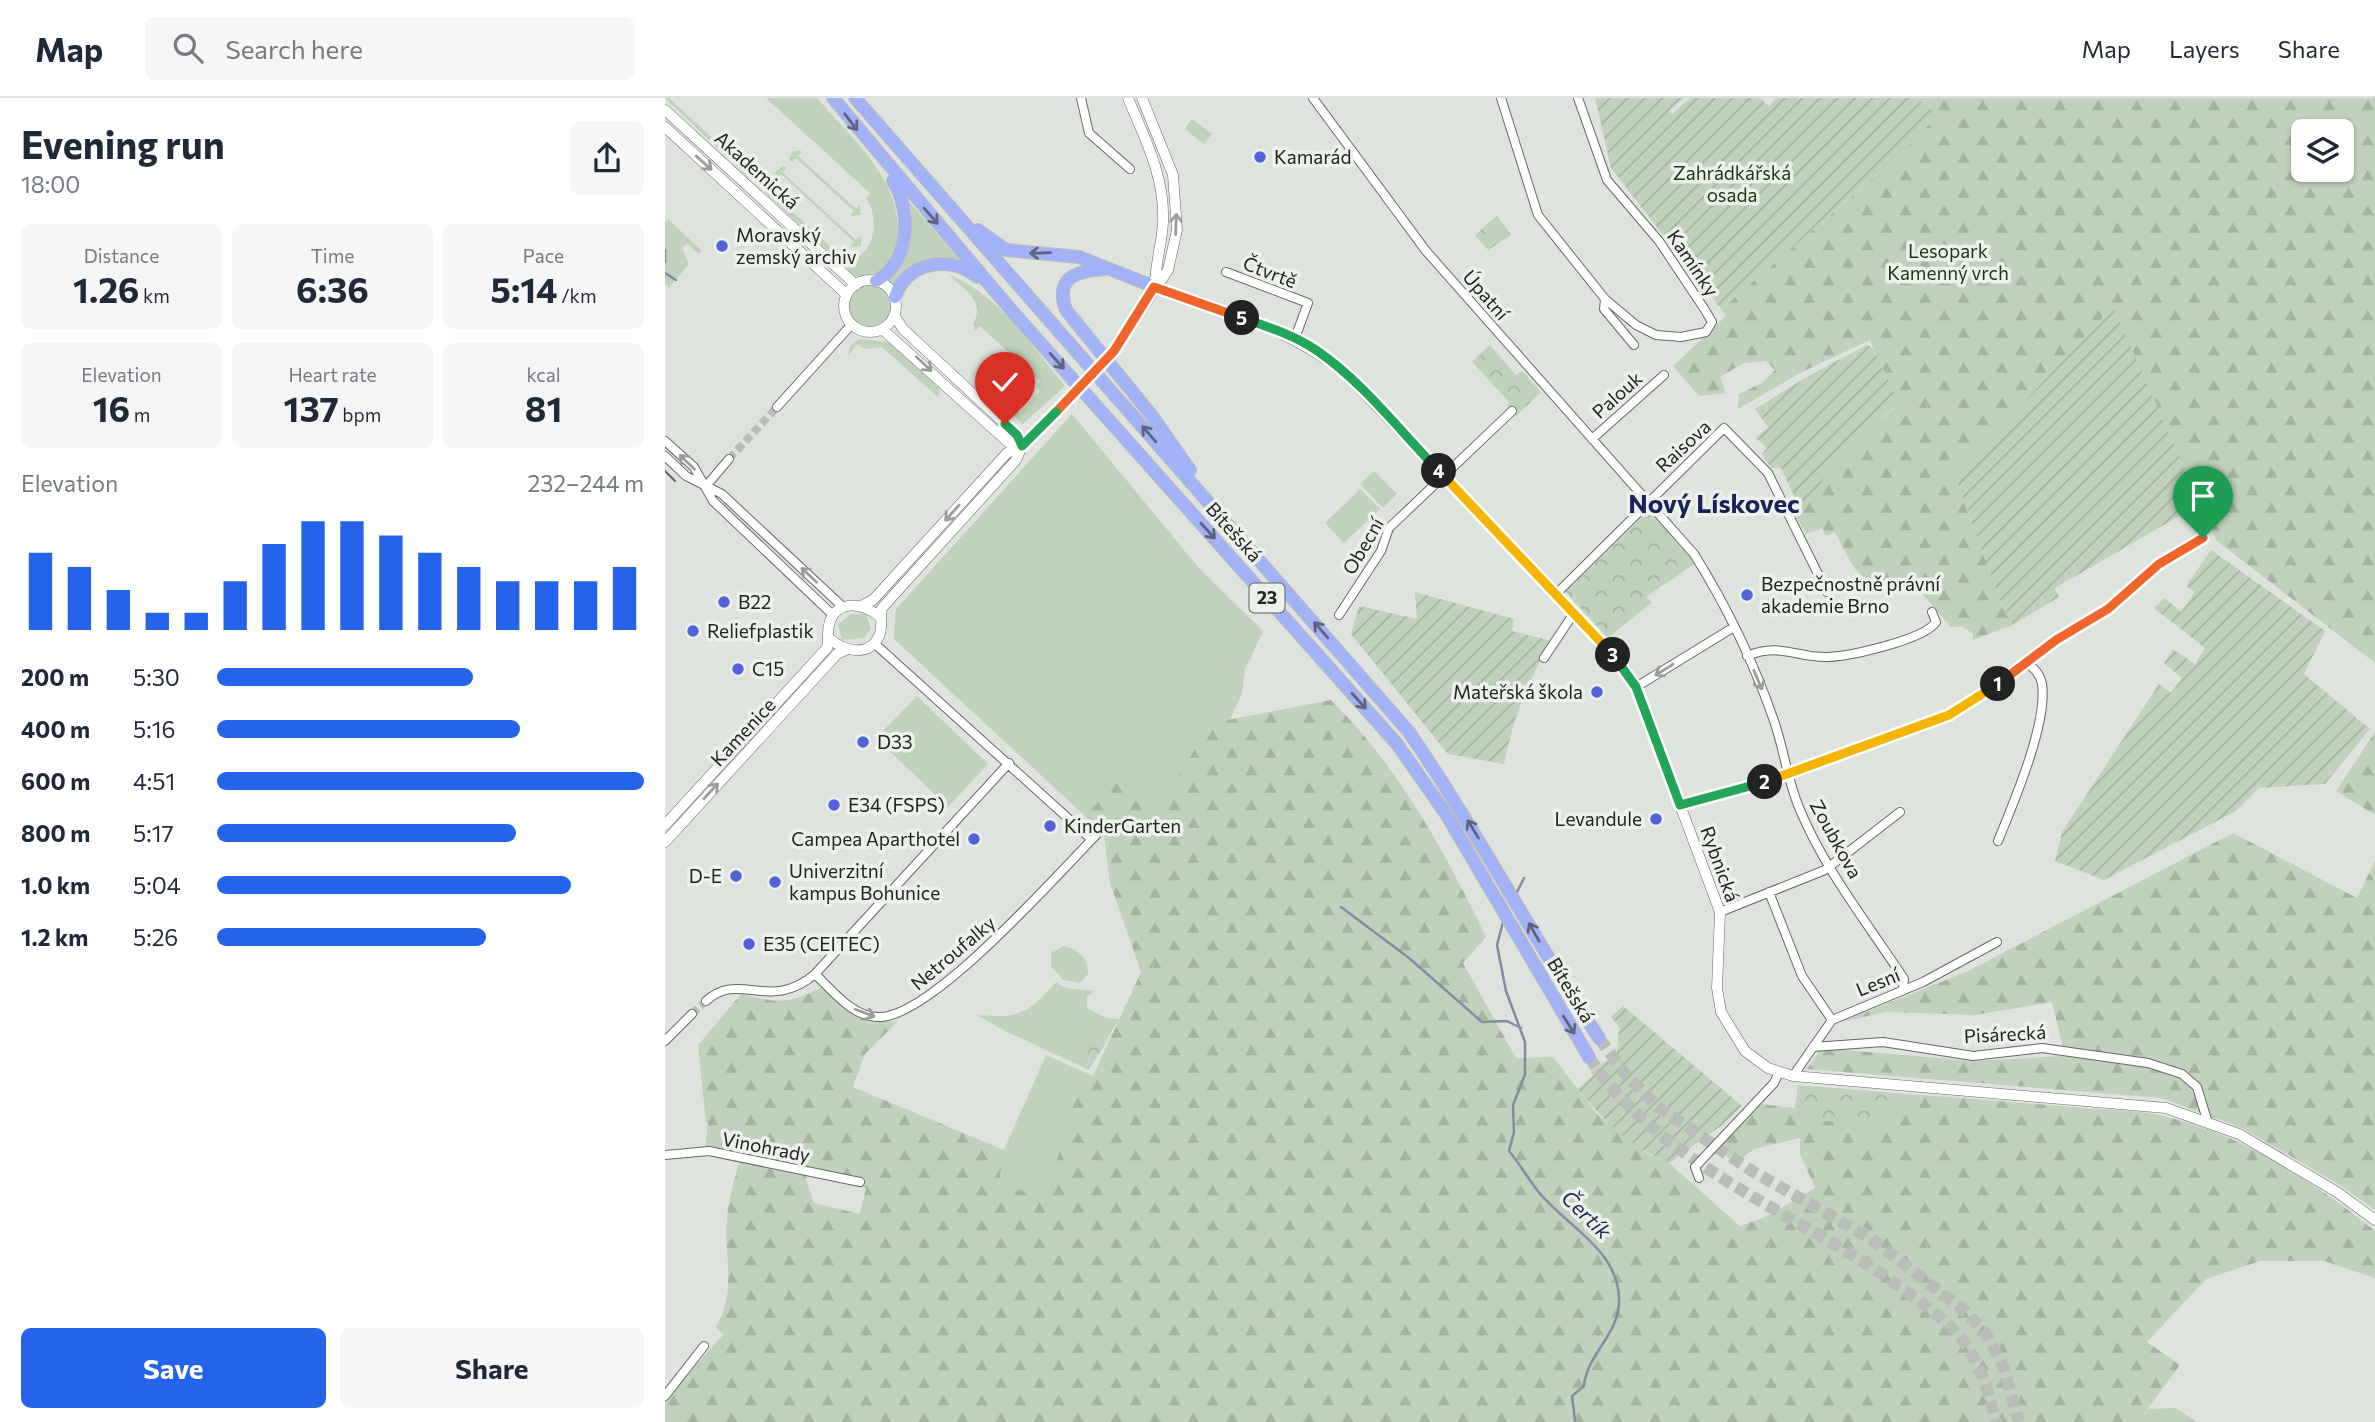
<!DOCTYPE html>
<html lang="en">
<head>
<meta charset="utf-8">
<style>
	body { margin:0; font-family:Commissioner,sans-serif; background:#f6f6f7; color:#1f2937; height:100vh; display:flex; flex-direction:column; font-size:26px; white-space:nowrap }
	* { box-sizing:border-box; margin:0 }
	p { font-size:23px; color:#747a83 }
	.icon { flex:none; width:38px; height:38px; fill:none; stroke:currentColor; stroke-width:2; stroke-linecap:round; stroke-linejoin:round }
	.map { position:relative; flex:1; overflow:hidden }
	.side { display:flex; flex-direction:column; background:#fff; width:665px }
	.side>* { flex:none }
	.buttons { position:absolute; left:1626px; top:21px; display:grid; gap:14px }
	.buttons a { display:grid; place-items:center; width:63px; height:63px; border-radius:10px; background:#fff; box-shadow:0 2px 5px #0004; font-size:35px }
	.pin { position:absolute; display:grid; place-items:center; width:60px; height:60px; color:#fff; margin:-72px -30px; border-radius:50% 50% 50% 0; rotate:-45deg; box-shadow:0 0 7px #0007 }
	.pin .icon { rotate:45deg }
	.km { position:absolute; width:35px; height:35px; margin:-18px; border-radius:50%; background:#222; color:#fff; font-size:19px; line-height:35px; text-align:center }
	.round { display:grid; place-items:center; flex:none; width:74px; height:74px; border-radius:10px; background:#f6f6f7 }
	.summary { display:flex; align-items:center; justify-content:space-between; height:119px; padding:0 21px }
	h1 { font-size:38px; font-weight:700; line-height:52px }
	.metrics { display:grid; grid-template-columns:repeat(3,1fr); gap:10px; height:119px; padding:7px 21px }
	.metrics div { display:grid; align-content:center; border-radius:10px; background:#f6f6f7; text-align:center }
	.metrics b { font-size:35px; font-weight:700 }
	.metrics small { font-size:19px; font-weight:400 }
	.metrics p { font-size:19px }
	.chart { height:196px; padding:14px 21px }
	.chart p { display:flex; justify-content:space-between }
	.chart svg { width:100%; height:126px; margin-top:7px; stroke:#2563eb; stroke-width:6 }
	.action { display:flex; gap:14px; margin-top:auto; padding:14px 21px }
	.action a { flex:1; height:80px; border-radius:10px; background:#2563eb; color:#fff; font-size:28px; font-weight:700; line-height:80px; text-align:center }
	.action a+a { background:#f6f6f7; color:#1f2937 }
	ul { padding:0 21px; list-style:none; font-size:23px }
	li { display:grid; grid-template-columns:112px 84px 1fr; align-items:center; height:52px }
	li i { height:18px; border-radius:9px; background:#2563eb }
	header { display:flex; align-items:center; gap:42px; box-sizing:border-box; height:98px; padding:0 35px; background:#fff; border-bottom:2px solid #e0e1e3 }
	header strong { font-size:33px }
	nav { display:flex; gap:38px; margin-inline-start:auto; font-size:24px }
	.search { width:490px; height:63px; background:#f6f6f7; display:flex; align-items:center; gap:18px; box-sizing:border-box; padding:0 24px; border-radius:10px; color:#747a83; font-size:26px }
	main { display:flex; flex:1; min-height:0 }
	.map>svg:first-child { display:block }
</style>
</head>
<body>
<header>
<strong>Map</strong>
<div class="search"><svg class="icon" aria-label="search" viewBox="0 0 24 24"><circle cx="10" cy="10" r="6"/><path d="M15 15l6 6"/></svg>Search here</div>
<nav><a>Map</a><a>Layers</a><a>Share</a></nav>
</header>
<main>
<section class="side">
<div class="summary"><div><h1>Evening run</h1><p>18:00</p></div><a class="round"><svg class="icon" aria-label="share" viewBox="0 0 24 24"><path d="M12 15V3M7 8l5-5 5 5M5 13v7h14v-7"/></svg></a></div>
<div class="metrics">
<div><p>Distance</p><b>1.26<small> km</small></b></div>
<div><p>Time</p><b>6:36</b></div>
<div><p>Pace</p><b>5:14<small> /km</small></b></div>
</div>
<div class="metrics">
<div><p>Elevation</p><b>16<small> m</small></b></div>
<div><p>Heart rate</p><b>137<small> bpm</small></b></div>
<div><p>kcal</p><b>81</b></div>
</div>
<div class="chart"><p><span>Elevation</span>232–244 m</p>
<svg viewBox="0 0 160 44" preserveAspectRatio="none"><path d="M5 44V17M15 44V22M25 44V30M35 44V38M45 44V38M55 44V27M65 44V14M75 44V6M85 44V6M95 44V11M105 44V17M115 44V22M125 44V27M135 44V27M145 44V27M155 44V22"/></svg>
</div>
<ul>
<li><b>200 m</b>5:30<i style="width:60%"></i></li>
<li><b>400 m</b>5:16<i style="width:71%"></i></li>
<li><b>600 m</b>4:51<i style="width:100%"></i></li>
<li><b>800 m</b>5:17<i style="width:70%"></i></li>
<li><b>1.0 km</b>5:04<i style="width:83%"></i></li>
<li><b>1.2 km</b>5:26<i style="width:63%"></i></li>
</ul>
<div class="action"><a>Save</a><a>Share</a></div>
</section>
<div class="map">
<svg width="1710" height="1324" viewBox="0 0 1710 1324">
	<defs>
		<pattern id="forest-firs" width="22" height="20" patternUnits="userSpaceOnUse" patternTransform="scale(1.75)"><rect width="22" height="20" fill="#c0d2bb"/><path d="M5 1l3.5 6h-7zM16 11l3.5 6h-7z" fill="#a5b4a0"/></pattern>
		<pattern id="park-crowns" width="20" height="18" patternUnits="userSpaceOnUse" patternTransform="scale(1.75)"><rect width="20" height="18" fill="#c0d2bb"/><path d="M2 6a3 3 0 1 1 6 0M12 15a3 3 0 1 1 6 0" fill="none" stroke="#a5b4a0"/></pattern>
		<pattern id="garden-furrows" width="10" height="10" patternUnits="userSpaceOnUse" patternTransform="scale(1.75)"><rect width="10" height="10" fill="#c0d2bb"/><path d="M-1 1l2-2M0 10L10 0M9 11l2-2" fill="none" stroke="#a5b4a0"/></pattern>
	</defs>
	<rect width="100%" height="100%" fill="#dfe3dd"/>
	<path fill="#c0d2bb" d="M0,0H4L87,77L84,80Z
		M101,0H152C188,42 236,80 233,139C233,150 230,166 221,173C211,182 192,180 181,174L183,171L99,94L102,91L176,158L180,154L195,157C212,147 212,114 201,100L205,95Z
		M527,21L547,36L539,46L520,31Z
		M129,53H137L133,58L191,111L195,107L196,117L185,118L189,113L131,60L127,64L124,60Z
		M118,68L121,70L118,75L191,142L196,138V148L185,149L189,144L116,76L111,81L110,74Z
		M241,100L297,164L270,162L228,190L219,182C248,166 241,128 241,100Z
		M3,121L37,153L34,156L22,146L17,150L24,166L4,190L0,186V124Z
		M284,177C334,196 366,248 400,288L358,326L348,317L352,312L355,315L375,293L371,288L375,283L315,228L310,233L308,226C321,203 300,192 284,177Z
		M184 208a21 21 0 1 1 42 0a21 21 0 1 1-42 0Z
		M194,241L223,244L275,289L273,299L217,249L200,251L193,246L183,257L185,248Z
		M407,316L533,469L598,533L580,572L577,595L565,622L547,625L493,708L428,710L420,718L229,541L231,511Z
		M709,373L732,396L718,410L695,386Z
		M695,391L715,411L679,445L660,425Z
		M186,516H201L206,531L199,540L177,542L173,526Z
		M252,598L323,666L283,709L211,640Z
		M399,848C413,852 424,860 423,876L415,885L398,882L386,868V855Z
		M391,884L401,890L429,893L422,899V910L441,920L454,921L424,972L340,933L310,916C351,922 364,916 391,884Z
		M381,957L428,978L414,985L381,1100L334,1085L339,1052Z
		M1510,1310L1533,1324H1473L1484,1311Z"/>
	<path fill="url(#forest-firs)" fill-rule="evenodd" d="M1250,0H1710V565L1551,442L1448,209L1290,379L1338,510L1348,527L1308,542V536L1297,528L1286,529L1245,482C1197,496 1190,473 1170,434L1161,438L1157,430L1141,436L1129,415L1143,404L1172,361L1179,359L1195,339L1234,306L1205,242L1139,273L1073,311L1074,296L1097,285L1110,272L1101,263L1079,265L1055,279L1061,295L1034,298L1008,268L1061,218L1056,211L1236,56L1272,17ZM1638,33H1676V72H1638Z
		M666,602C734,669 780,754 821,839L798,865L851,960L888,959L932,1016L983,1056L1004,1065L1075,1128L1100,1119L1150,1090L1135,1056V1040L1089,1051L1069,1066L1053,1049L1095,1006L1130,1010L1137,1021L1188,1024L1237,1006L1241,996C1300,1000 1358,1005 1416,1010C1446,1012 1478,1012 1506,1020C1580,1038 1652,1086 1710,1133V1180L1659,1163H1595L1541,1181L1482,1244L1515,1267L1473,1324H0V1301L58,1237L51,1229C72,1193 59,1160 62,1119C64,1098 71,1076 77,1056L40,1051L43,1025H41L33,947L76,896C113,905 122,907 157,889L204,925L233,923L200,956L188,989L339,1052L334,1085L381,1100L414,985L428,978L476,874L445,785L439,737L443,732L435,725L430,729L420,718L459,677L493,708L547,625ZM142,1077L201,1090L195,1116L149,1105L141,1082Z
		M1710,634V717L1671,693Z
		M1568,735L1692,800L1710,763V1112L1675,1087L1577,1030L1496,1000L1142,971L1156,950L1308,963L1400,958L1387,904L1310,917L1221,914L1176,924L1303,873Z"/>
	<path fill="url(#park-crowns)" d="M832,117L846,137L823,152L810,137Z
		M825,247L851,277L857,273L876,294L851,318L842,308L845,305L807,264Z
		M984,412L1031,465L982,498L986,505L943,540L901,494Z
		M432,940L441,945L424,970L420,968L417,947Z
		M1133,987L1241,996L1237,1006L1203,1039L1188,1024L1137,1021L1130,1010Z"/>
	<path fill="url(#garden-furrows)" d="M930,0H1019L1005,12L1007,16L1025,0H1095L1104,8L1112,0H1250L1273,17L1236,56L1056,211L946,70Z
		M1448,208L1535,406L1390,490L1394,499L1348,527L1338,510L1290,379Z
		M1202,247L1209,251L1234,305L1195,339L1179,359L1172,361L1143,404L1129,415L1125,405L1130,400L1116,370H1106L1097,356L1102,350L1091,340L1103,329L1090,311L1145,277Z
		M1546,452L1660,533L1639,576L1705,631L1660,686L1594,690L1571,713L1439,782L1390,763L1397,734L1494,586L1506,595L1517,580L1499,565L1508,551L1530,566L1540,550L1489,510L1500,500L1516,514L1530,494L1521,488Z
		M750,494L849,521L847,533L886,543C863,583 848,621 839,666L783,656L686,536L694,508L752,521Z
		M958,908L1077,1008L1056,1028L1004,1065C967,1050 937,1022 913,991L928,978L926,974L952,954L954,929L946,919Z"/>
	<g fill="none" stroke-linecap="round" stroke-linejoin="round">
		<path stroke="#858ca0" stroke-width="2.5" d="M0,152V164
			M0,175L11,182
			M851,796L859,780
			M676,809L744,860L817,924L842,923L856,930
			M838,824L832,847L841,893L860,944V977L848,1007L849,1034L844,1053C855,1066 862,1079 872,1092C901,1129 956,1152 954,1205C953,1237 921,1258 919,1288L907,1298L910,1322"/>
		<path stroke="#b9bdb7" stroke-width="8" stroke-dasharray="8 4" stroke-linecap="butt" d="M64,361L112,309
			M27,916L41,903"/>
		<path stroke="#b9bdb7" stroke-width="12" stroke-dasharray="12 6" stroke-linecap="butt" d="M934,940L961,977L993,1009L1087,1073L1205,1140L1301,1214L1321,1236L1338,1268L1354,1324
			M924,959C995,1067 1126,1111 1228,1184C1254,1203 1284,1222 1303,1250C1317,1272 1325,1299 1331,1324"/>
		<g stroke="#656964" stroke-width="10">
			<path id="minor" d="M416,0L424,35L465,71
				M648,0L761,153L1029,456C1061,507 1088,563 1108,620C1119,650 1122,682 1135,712C1160,772 1203,826 1239,881L1238,890
				M836,0L873,117L940,201L971,227L991,237L1016,239L1041,234L1047,224L1040,212L994,143L942,82L913,0
				M561,174L643,205L630,240
				M940,201L939,211L969,247
				M112,309L187,226
				M927,341L999,277
				M0,343L29,369L48,403L168,517
				M0,358L21,378L57,396L178,509
				M41,388L64,361
				M891,496L1059,330L1103,375L1162,494
				M674,517L716,453L724,430L847,313
				M209,545L426,741
				M1082,558C1115,544 1131,560 1163,559C1185,558 1259,542 1271,524L1267,514
				M879,560L909,515
				M971,589L1069,529
				M1015,707L1124,677L1284,617L1348,576L1391,542L1443,511L1494,466L1538,440
				M1333,743C1348,706 1383,625 1377,586C1375,576 1370,571 1362,565
				M1104,794L1137,878L1167,922
				M1055,814L1160,772L1235,714
				M150,876C168,893 189,921 216,919C271,916 397,771 439,729
				M41,903C75,872 104,915 150,876L344,665
				M0,943L27,916
				M1148,949L1218,944L1308,958L1377,950L1483,965L1517,976L1532,989L1543,1025
				M1128,978L1167,922L1258,884L1332,844
				M0,1057L44,1053L195,1084
				M1034,1080L1030,1069L1109,985L1114,974
				M0,1298L39,1248"/>
		</g>
		<g stroke="#656964" stroke-width="11">
			<path id="tertiary" d="M463,0C480,41 500,79 498,124C497,146 490,166 490,188
				M0,12L191,187
				M0,29L182,197
				M179 208a26 26 0 1 1 52 0a26 26 0 1 1-52 0Z
				M490,189C557,211 625,231 680,275L943,551L971,589L1055,814L1052,890L1056,914L1080,953L1103,970L1128,978L1501,1010L1574,1036L1672,1094L1710,1122
				M229,217L238,231L352,337L357,348
				M217,231L344,345L357,348
				M449,253L503,172L512,132L508,77L477,0
				M196,508L208,502L342,355L357,348L392,312
				M164,540C178,553 204,560 214,538C218,530 215,519 217,510L351,362L357,348
				M0,727L162,550C164,542 162,535 164,527C170,500 200,505 215,519
				M0,744L172,556L183,551"/>
		</g>
		<g stroke="#bdbdbc" stroke-width="14">
			<path id="trunk" d="M168,0L346,212L732,646L781,716L924,959
				M190,0L744,634C812,733 868,840 934,940
				M313,132L341,152L414,159L490,189
				M440,171C413,173 389,178 401,212L487,318L525,372
				M211,183C245,165 247,113 228,83
				M230,199C241,164 285,156 312,179"/>
		</g>
		<use href="#minor" stroke="#fff" stroke-width="8"/>
		<use href="#tertiary" stroke="#fff" stroke-width="10"/>
		<use href="#trunk" stroke="#a2b2f6" stroke-width="12"/>
		<path stroke="#646662" stroke-width="2" d="M0,373L10,383"/>
		<g stroke="#656964" stroke-width="11" stroke-linecap="butt">
			<path id="tertiary-bridge" d="M392,312L449,253"/>
		</g>
		<use href="#tertiary-bridge" stroke="#fff" stroke-width="10"/>
	</g>
	<defs><path id="oneway-shaft" d="M-6 0H5M1.5-3L5.5 0L1.5 3" fill="none" stroke-width="1.6" stroke-linecap="round" stroke-linejoin="round" transform="scale(1.75)"/></defs>
	<g stroke="#5c6481">
		<use href="#oneway-shaft" transform="translate(186 24) rotate(52)"/>
		<use href="#oneway-shaft" transform="translate(266 118) rotate(49)"/>
		<use href="#oneway-shaft" transform="translate(375 155) rotate(178)"/>
		<use href="#oneway-shaft" transform="translate(392 263) rotate(48)"/>
		<use href="#oneway-shaft" transform="translate(484 336) rotate(-131)"/>
		<use href="#oneway-shaft" transform="translate(543 433) rotate(48)"/>
		<use href="#oneway-shaft" transform="translate(656 532) rotate(-131)"/>
		<use href="#oneway-shaft" transform="translate(694 603) rotate(48)"/>
		<use href="#oneway-shaft" transform="translate(808 731) rotate(-121)"/>
		<use href="#oneway-shaft" transform="translate(869 834) rotate(-119)"/>
		<use href="#oneway-shaft" transform="translate(904 927) rotate(58)"/>
	</g>
	<g stroke="#9c9c9b">
		<use href="#oneway-shaft" transform="translate(39 65) rotate(42)"/>
		<use href="#oneway-shaft" transform="translate(511 126) rotate(-88)"/>
		<use href="#oneway-shaft" transform="translate(259 266) rotate(43)"/>
		<use href="#oneway-shaft" transform="translate(22 364) rotate(-136)"/>
		<use href="#oneway-shaft" transform="translate(287 415) rotate(132)"/>
		<use href="#oneway-shaft" transform="translate(144 477) rotate(-137)"/>
		<use href="#oneway-shaft" transform="translate(999 572) rotate(148)"/>
		<use href="#oneway-shaft" transform="translate(1093 582) rotate(67)"/>
		<use href="#oneway-shaft" transform="translate(46 693) rotate(-47)"/>
		<use href="#oneway-shaft" transform="translate(200 915) rotate(21)"/>
	</g>
	<g fill="none" stroke-linecap="round" stroke-linejoin="round">
		<g stroke="#fff" stroke-width="14">
			<path id="split-1" d="M1333,586L1391,542L1443,511L1494,466L1538,440"/>
		</g>
		<g stroke="#fff" stroke-width="14">
			<path id="split-2" d="M1100,684L1284,617L1333,586"/>
		</g>
		<g stroke="#fff" stroke-width="14">
			<path id="split-3" d="M948,557L971,589L1015,707L1100,684"/>
		</g>
		<g stroke="#fff" stroke-width="14">
			<path id="split-4" d="M774,373L948,557"/>
		</g>
		<g stroke="#fff" stroke-width="14">
			<path id="split-5" d="M577,220C603,229 629,237 651,252C698,284 735,333 774,373"/>
		</g>
		<g stroke="#fff" stroke-width="14">
			<path id="split-6" d="M391,314L449,253L489,189L577,220"/>
		</g>
		<g stroke="#fff" stroke-width="14">
			<path id="split-7" d="M340,326L352,337L357,348L391,314"/>
		</g>
		<use href="#split-1" stroke="#f0652b" stroke-width="9"/>
		<use href="#split-2" stroke="#f5b400" stroke-width="9"/>
		<use href="#split-3" stroke="#22a559" stroke-width="9"/>
		<use href="#split-4" stroke="#f5b400" stroke-width="9"/>
		<use href="#split-5" stroke="#22a559" stroke-width="9"/>
		<use href="#split-6" stroke="#f0652b" stroke-width="9"/>
		<use href="#split-7" stroke="#22a559" stroke-width="9"/>
	</g>
	<g fill="#5263d9" stroke="#ecf1eb" stroke-width="2.5">
		<circle cx="595" cy="59" r="7"/>
		<circle cx="57" cy="148" r="7"/>
		<circle cx="1082" cy="497" r="7"/>
		<circle cx="59" cy="504" r="7"/>
		<circle cx="28" cy="533" r="7"/>
		<circle cx="73" cy="571" r="7"/>
		<circle cx="932" cy="594" r="7"/>
		<circle cx="198" cy="644" r="7"/>
		<circle cx="169" cy="707" r="7"/>
		<circle cx="991" cy="721" r="7"/>
		<circle cx="385" cy="728" r="7"/>
		<circle cx="309" cy="741" r="7"/>
		<circle cx="71" cy="778" r="7"/>
		<circle cx="110" cy="784" r="7"/>
		<circle cx="84" cy="846" r="7"/>
	</g>
	<g text-anchor="middle" stroke-width="7" stroke-linejoin="round" paint-order="stroke">
		<rect fill="#ecf1eb" stroke="#5f625e" stroke-width="2" x="584.5" y="485.5" width="35" height="29" rx="5"/>
		<g font-size="18" font-weight="bold" fill="#222421">
			<text x="602" y="506">23</text>
		</g>
		<g font-size="19" fill="#222421" stroke="#ecf1eb" text-anchor="start">
			<text x="609" y="66">Kamarád</text>
			<text x="71" y="144">Moravský<tspan x="71" dy="22">zemský archiv</tspan></text>
			<text x="1096" y="493">Bezpečnostně právní<tspan x="1096" dy="22">akademie Brno</tspan></text>
			<text x="73" y="511">B22</text>
			<text x="42" y="540">Reliefplastik</text>
			<text x="87" y="578">C15</text>
			<text x="918" y="601" text-anchor="end">Mateřská škola</text>
			<text x="212" y="651">D33</text>
			<text x="183" y="714">E34 (FSPS)</text>
			<text x="977" y="728" text-anchor="end">Levandule</text>
			<text x="399" y="735">KinderGarten</text>
			<text x="295" y="748" text-anchor="end">Campea Aparthotel</text>
			<text x="124" y="780">Univerzitní<tspan x="124" dy="22">kampus Bohunice</tspan></text>
			<text x="57" y="785" text-anchor="end">D-E</text>
			<text x="98" y="853">E35 (CEITEC)</text>
		</g>
		<g font-size="19" fill="#222421" stroke="#ecf1eb">
			<text transform="translate(92 72) rotate(42)" y="7">Akademická</text>
			<text transform="translate(1028 165) rotate(56)" y="7">Kamínky</text>
			<text transform="translate(605 174) rotate(21)" y="7">Čtvrtě</text>
			<text transform="translate(821 197) rotate(49)" y="7">Úpatní</text>
			<text transform="translate(952 297) rotate(-42)" y="7">Palouk</text>
			<text transform="translate(1018 348) rotate(-43)" y="7">Raisova</text>
			<text transform="translate(569 434) rotate(48)" y="7">Bítešská</text>
			<text transform="translate(698 448) rotate(-60)" y="7">Obecní</text>
			<text transform="translate(78 634) rotate(-47)" y="7">Kamenice</text>
			<text transform="translate(1171 741) rotate(61)" y="7">Zoubkova</text>
			<text transform="translate(1055 766) rotate(70)" y="7">Rybnická</text>
			<text transform="translate(288 855) rotate(-40)" y="7">Netroufalky</text>
			<text transform="translate(1213 884) rotate(-22)" y="7">Lesní</text>
			<text transform="translate(906 892) rotate(59)" y="7">Bítešská</text>
			<text transform="translate(1340 936) rotate(-3)" y="7">Pisárecká</text>
			<text transform="translate(101 1049) rotate(11)" y="7">Vinohrady</text>
		</g>
		<g font-size="19" fill="#1a3810" stroke="#ecf1eb">
			<text x="1067" y="82">Zahrádkářská<tspan x="1067" dy="22">osada</tspan></text>
			<text x="1283" y="160">Lesopark<tspan x="1283" dy="22">Kamenný vrch</tspan></text>
		</g>
		<g font-size="21" font-style="italic" fill="#242c55" stroke="#ecf1eb">
			<text transform="translate(921 1117) rotate(44)" y="7">Čertík</text>
		</g>
		<g font-size="26" font-weight="bold" fill="#1b225a" stroke="#ecf1eb">
			<text x="1049" y="415">Nový Lískovec</text>
		</g>
	</g>
</svg>
<div class="buttons">
<a><svg class="icon" aria-label="layers" viewBox="0 0 24 24"><path d="M12 4l9 5-9 5-9-5zM3 14l9 5 9-5"/></svg></a>
</div>
<div class="pin" style="left:1538px;top:440px;background:#1e9e55"><svg class="icon" aria-label="arrive" viewBox="0 0 24 24"><path d="M6 21V4h12l-3 4 3 4H6"/></svg></div>
<div class="pin" style="left:340px;top:326px;background:#d93025"><svg class="icon" aria-label="check" viewBox="0 0 24 24"><path d="M5 12l5 5 9-10"/></svg></div>
<b class="km" style="left:1333px;top:586px">1</b>
<b class="km" style="left:1100px;top:684px">2</b>
<b class="km" style="left:948px;top:557px">3</b>
<b class="km" style="left:774px;top:373px">4</b>
<b class="km" style="left:577px;top:220px">5</b>
</div>
</main>
</body>
</html>
